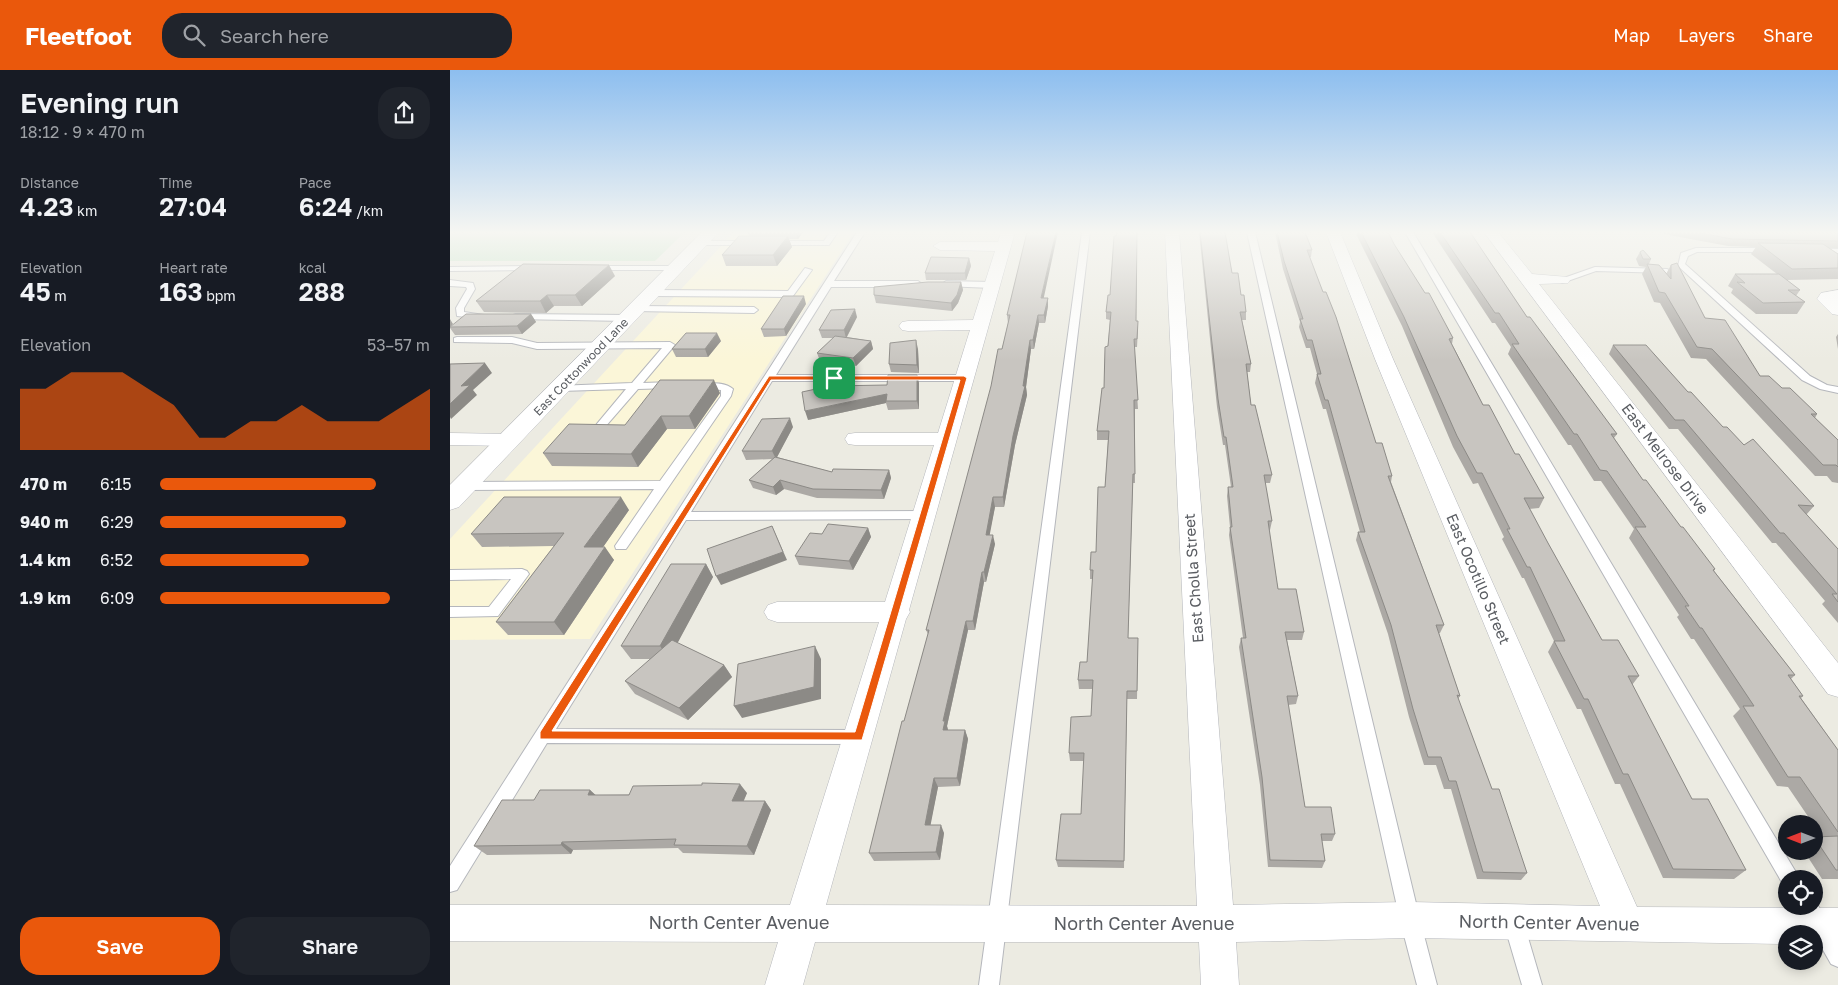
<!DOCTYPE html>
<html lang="en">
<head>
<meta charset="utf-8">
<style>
	body { margin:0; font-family:"Golos Text",sans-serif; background:#20242c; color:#f1f3f6; height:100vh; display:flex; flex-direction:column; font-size:19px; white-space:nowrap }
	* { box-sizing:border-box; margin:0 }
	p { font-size:16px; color:#9ea1a6 }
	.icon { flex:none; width:28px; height:28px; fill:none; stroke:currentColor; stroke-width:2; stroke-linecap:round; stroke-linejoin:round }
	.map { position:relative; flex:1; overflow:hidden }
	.panel { display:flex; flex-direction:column; background:#171b24; width:450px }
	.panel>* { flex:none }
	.needle { width:32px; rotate:270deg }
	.controls { position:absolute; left:1328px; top:745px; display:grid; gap:10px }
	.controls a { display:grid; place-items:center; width:45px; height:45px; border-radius:50%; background:#171b24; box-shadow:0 2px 12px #0003; font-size:25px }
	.pin { position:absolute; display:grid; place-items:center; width:42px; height:42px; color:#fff; margin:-21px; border-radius:10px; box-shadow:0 2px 8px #0006 }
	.round { display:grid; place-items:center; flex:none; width:52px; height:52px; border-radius:20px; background:#20242c }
	.headline { display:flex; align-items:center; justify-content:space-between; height:85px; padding:0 20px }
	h1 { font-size:28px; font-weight:600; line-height:38px }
	.stats { display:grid; grid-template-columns:repeat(3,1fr); gap:8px; height:85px; padding:5px 20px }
	.stats div { display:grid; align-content:center }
	.stats b { font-size:25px; font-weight:600 }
	.stats small { font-size:14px; font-weight:400 }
	.stats p { font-size:14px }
	.chart { height:140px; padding:10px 20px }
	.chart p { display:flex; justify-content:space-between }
	.chart svg { width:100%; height:90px; margin-top:5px; fill:#ea580c; opacity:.7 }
	.primary-button { display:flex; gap:10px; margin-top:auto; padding:10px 20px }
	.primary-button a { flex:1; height:58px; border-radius:20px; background:#ea580c; color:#fff; font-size:20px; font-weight:600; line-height:58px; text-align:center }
	.primary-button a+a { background:#20242c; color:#f1f3f6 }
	ul { padding:0 20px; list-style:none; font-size:16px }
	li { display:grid; grid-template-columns:80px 60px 1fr; align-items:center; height:38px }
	li i { height:12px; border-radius:6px; background:#ea580c }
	header { display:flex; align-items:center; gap:30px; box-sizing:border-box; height:70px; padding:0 25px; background:#ea580c; color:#fff }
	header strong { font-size:24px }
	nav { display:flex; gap:28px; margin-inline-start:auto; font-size:18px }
	.search { width:350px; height:45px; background:#20242c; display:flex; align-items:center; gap:12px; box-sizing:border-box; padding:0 18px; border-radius:20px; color:#9ea1a6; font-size:19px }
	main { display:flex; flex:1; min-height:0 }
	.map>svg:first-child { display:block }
</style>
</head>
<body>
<header>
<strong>Fleetfoot</strong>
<div class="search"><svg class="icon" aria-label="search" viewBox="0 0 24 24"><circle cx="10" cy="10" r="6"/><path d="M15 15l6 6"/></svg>Search here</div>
<nav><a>Map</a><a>Layers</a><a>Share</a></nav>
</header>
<main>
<section class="panel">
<div class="headline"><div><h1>Evening run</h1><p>18:12 · 9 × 470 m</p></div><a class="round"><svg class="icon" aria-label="share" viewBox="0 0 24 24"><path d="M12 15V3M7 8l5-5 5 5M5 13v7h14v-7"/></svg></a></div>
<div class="stats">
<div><p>Distance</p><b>4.23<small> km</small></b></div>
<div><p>Time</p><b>27:04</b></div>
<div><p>Pace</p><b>6:24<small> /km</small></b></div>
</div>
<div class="stats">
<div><p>Elevation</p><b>45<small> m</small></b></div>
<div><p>Heart rate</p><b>163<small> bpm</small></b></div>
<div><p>kcal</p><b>288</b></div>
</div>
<div class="chart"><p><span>Elevation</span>53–57 m</p>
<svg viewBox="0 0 160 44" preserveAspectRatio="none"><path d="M0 44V14L10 14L20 6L30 6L40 6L50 14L60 22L70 38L80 38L90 30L100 30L110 22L120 30L130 30L140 30L150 22L160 14V44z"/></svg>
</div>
<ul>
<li><b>470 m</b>6:15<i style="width:80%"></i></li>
<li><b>940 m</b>6:29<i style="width:69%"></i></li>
<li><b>1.4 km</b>6:52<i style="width:55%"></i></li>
<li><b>1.9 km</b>6:09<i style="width:85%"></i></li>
</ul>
<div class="primary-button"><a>Save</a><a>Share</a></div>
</section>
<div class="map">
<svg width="1388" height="915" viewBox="0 0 1388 915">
	<rect width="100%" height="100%" fill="#ecebe2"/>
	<path fill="#fbf6d8" d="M284,162H404L140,569L0,570V469Z"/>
	<path fill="#c0e2c3" d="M0,162H235L205,191H0Z"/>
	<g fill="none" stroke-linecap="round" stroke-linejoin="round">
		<g stroke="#b5b7bc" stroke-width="2">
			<path id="service" d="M380,162H388L379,175H325L321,173L325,171H374Z
				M407,162H415L384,211H468L472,214L468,217H381L326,305H514L519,308L514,311H322L241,442L474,441L480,445L474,449L236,450L106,659L408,660L414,662L416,667L414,672L408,674L97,673L7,820L0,822V796Z
				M632,162H640L549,915H529Z
				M797,162H805L970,850L987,915H967L950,850Z
				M955,162H963L1350,809H1336V816H1334Z
				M247,171H298L302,173L298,175H247Z
				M1246,178H1322V182H1247L1238,186L1235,194L1360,306L1377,315L1388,317V323L1370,319L1352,310L1228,196L1231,183Z
				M1364,179H1388V183H1367L1363,181Z
				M88,196V200H85L0,201V197Z
				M142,196H227L231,198L227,200H142Z
				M1145,197L1217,199L1221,201L1217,203L1146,201L1112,213L1108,210Z
				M355,198L362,200L343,226L340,227L202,226L198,223L202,220L338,221Z
				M0,210L23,213L25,219L14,238V242L34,245V249L7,246L6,238L17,219L16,217L0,216Z
				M496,211L542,212L546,215L542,218L493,216L492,214Z
				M187,236L304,237L308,240L304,243L184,241V237Z
				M66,244L178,245L182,248L178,251L63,249V245Z
				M7,267H62L87,273L220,272L225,275L193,313L222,312L227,315L222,318L188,319L155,357L151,358L146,355L176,319L110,321L106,320V316L182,313L212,278L87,279L62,273L4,272V268Z
				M250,313C261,313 275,312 283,319L281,326L176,479H166L165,476L204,419L15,420L9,416L15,412L210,411L271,326V320L246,318V314Z
				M72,499L77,501L79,504L48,546L0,547V537H39L61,509L0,510V500Z
				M1364,829L1388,869V897L1381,894L1348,836H1364Z
				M1064,844L1071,847L1074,854L1092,915H1072L1054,854L1057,847Z"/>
		</g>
		<g stroke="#b5b7bc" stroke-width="1">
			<path id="minor" d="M551,162H565L459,540L460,542L456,549L376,835L747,836L715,162H729L783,835L960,832L1150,836L925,289L876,162H890L943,289L1187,837L1388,838V874H1364V864H1336V874L960,868L786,872L789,915H751L749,872H365L353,915H315L328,872L0,871V835H340L429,552H327L318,549L314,542L318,535L327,532H435L484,375H405L398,374L395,369L398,364L405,363H488L520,260L458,261L452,260L449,256L452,252L458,251L523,250L545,181L490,180L483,176L490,172H548Z
				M1034,162H1048L1082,204L1118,207L1120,210L1118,213L1089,214L1388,593V627L1378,624Z
				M1388,220V245L1382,244L1367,229L1371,223Z
				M0,363L60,364L67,365L70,370L67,375L60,376L0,375Z"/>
		</g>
		<g stroke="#b6b8be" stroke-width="1">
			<path id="secondary" d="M252,162H269L9,437L0,440V415Z"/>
		</g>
		<use href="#service" fill="#fff" fill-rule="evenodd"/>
		<use href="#minor" fill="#fff" fill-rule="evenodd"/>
		<use href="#secondary" fill="#fff" fill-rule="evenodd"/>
	</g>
	<path fill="#aca9a5" d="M297,162H353L348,169H339L342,177L327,196H276L272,185L299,166Z
		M454,162H495L454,163Z
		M749,162H775L782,203L791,225L796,242V250H792L801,294L800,302H797L801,335L822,405L820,413H815L822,451L820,460H819L828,519L854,562L852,570H837L848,626L846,634L838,635L855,737L885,764L882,771H872L875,791L872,798L818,797L810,715L789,577L791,568H793L779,465L780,457L777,426L778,417H781L775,375H773L767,337Z
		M825,162H855L862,180L861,187H860L926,373L942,406L941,412L994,555L990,563H989L1010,626L1008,629L1042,719L1077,803L1071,810L1027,809L1001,719H994L986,695H974L959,647L938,564L906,470L908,462H910L876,339H873L865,313L867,304L860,278H856L849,257L850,252L833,199Z
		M905,162H938L944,174L1003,268L1002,274L1033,335L1094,428L1089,438L1079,439L1152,570L1189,606L1182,615L1242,729L1296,800L1284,809L1213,808L1170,714H1165L1131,639H1127L1098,582L1104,571L1074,508H1072L1052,469L1054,467L1028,413L1023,414L1003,377L952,256Z
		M982,162H1020L1077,247L1167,364L1164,368L1193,410L1265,499L1264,501L1345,605L1341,609L1353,626L1351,628L1388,680V809H1372L1354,781H1364V767H1372L1338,717L1327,716L1283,646L1290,639L1244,569H1241L1227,547L1229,545L1179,468L1184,459L1151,411H1144L1121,375H1118L1058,284L1061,277L1045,253H1042Z
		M1214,162H1388V178H1379L1388,184V209L1337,210L1350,220L1346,226L1355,232L1347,244H1306L1281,223L1283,219L1278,216L1285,204H1327L1301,184L1306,177L1278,176L1214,164Z
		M1190,182L1201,189L1199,194L1216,204L1221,195L1255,248L1310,306L1332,318L1367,344L1365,348L1388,370V413L1382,412L1377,406H1365L1256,289L1241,288L1210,233L1204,232L1192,204L1196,197L1189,196L1186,189Z
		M519,188L521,196L516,210H476L475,203Z
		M165,206L132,236H104L96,243L34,242L26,231Z
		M511,212L513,220L508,233L502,241L426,233L424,225Z
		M658,225L686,251L688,259L687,277H684L688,339H685V413H683L678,568H688L687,629H677L674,798L608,797L606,790L631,744L634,691H620L619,683L641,646L642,619H629L628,610L637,592L643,509H640V500L646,482L655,417L658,370H647V361L654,318L660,250L656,249V242Z
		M593,228L598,236L595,253H589L584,279H581L576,317L577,325L565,375L554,437H545L539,465L545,474L536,512H534L525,560H518L497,656L498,660H515L518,669L510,716L488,717L480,755L494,763L490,790L424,791L419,783L478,564L476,560L552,279L558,253L557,245Z
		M356,234L336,266L314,267L311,259Z
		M81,244L86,252L72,264L5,265L0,258V257Z
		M407,247L397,267L421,271L423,279L406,296L370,291L367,283L383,268H372L369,260Z
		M1388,264V279L1386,267Z
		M271,271L258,287H226L222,279Z
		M1163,275L1238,322L1273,357L1364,436L1356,445L1388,479V553L1372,534L1375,531L1326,473H1322L1228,359H1219L1159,284Z
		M468,279L469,303L441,302L439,294Z
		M467,305L469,313V339L438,340L436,333L358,350L437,315Z
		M270,323L245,359H217L188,397L102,396L93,383Z
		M343,357L327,387L382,402L439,400L441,408L434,429L367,428L334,419L326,425L303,418L299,410L322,389L296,390L292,381Z
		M179,440L153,477L164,490L114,565H58L46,552L104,476L32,477L21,464Z
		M418,458L421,467L403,500L349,495L345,486L372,464Z
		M256,494L263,507L227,573L274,595L282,607L238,650L185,624L175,611L201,589H181L171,576Z
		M140,720L145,725L297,723L293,731H315L321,740L304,785L233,783L228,778L123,780L121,784L37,785L24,776L84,730Z"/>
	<path fill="#8c8a86" d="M346,162H353L348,169Z
		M606,162H608L592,236L591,228Z
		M338,166L342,177L327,196L323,185Z
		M519,188L521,196L516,210L515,203Z
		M159,195L165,206L132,236L125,225Z
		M511,212L513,220L508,233L502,241L501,233Z
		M97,225L104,236L96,243L90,231Z
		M354,226L356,234L336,266L334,259Z
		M598,228V236L595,253L594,245Z
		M405,239L407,247L396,268L394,260Z
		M81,244L86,252L72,264L67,256Z
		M588,245L589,253L584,279L583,270Z
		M0,249L3,254L0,257Z
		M267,263L271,271L258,287L255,279Z
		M466,270L468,279L469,303L467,295Z
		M580,270L581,279L576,317L577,325L565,375L554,437L553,427L563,366L573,316Z
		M421,271L423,279L406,296L403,288Z
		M35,293L42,303L23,320L27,325L1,349L0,347V334L11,316Z
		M467,305L469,313V339L467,331Z
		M264,310L270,323L245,359L239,346Z
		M437,324L436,333L358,350L355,341Z
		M211,346L217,359L188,397L181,384Z
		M340,348L343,357L326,389L322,381Z
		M439,400L441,408L434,429L431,420Z
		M330,410L334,419L326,425L323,417Z
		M171,427L179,440L144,490L134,477Z
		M543,427L545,437L538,474L536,465Z
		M322,456L337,490L271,515L266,506Z
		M418,458L421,467L403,500L399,491Z
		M543,465L545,474L536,512L534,502Z
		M155,477L164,490L114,565L104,552Z
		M256,494L263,507L219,589L210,576Z
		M532,502L534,512L525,560L523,551Z
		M516,551L518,560L497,656L498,660L496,669L493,660V651Z
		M365,576L371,589V629L292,648L284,636Z
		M274,595L282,607L238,650L229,638Z
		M515,660L518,669L510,716L507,708Z
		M484,708L488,717L479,763L475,755Z
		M290,714L297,723L290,740L282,731Z
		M140,720L150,729L138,725Z
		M315,731L321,740L304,785L297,776Z
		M491,755L494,763L490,790L486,782Z
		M112,772L123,780L121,784L111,775Z"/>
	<path fill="#c8c5c0" stroke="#8c8a86" d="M577,162H606L591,228H598L594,245H588L583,270H580L573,316H575L563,366L553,427H543L536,465H543L534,502H532L523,551H516L493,651H495L493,660H515L507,708H484L475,755H491L486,782L419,783L452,651H454L479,560H476L541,316L548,279H552L560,245H557Z
		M667,162H687L686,251H688L687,269H684L688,330H684L685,404H683L678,568H688L687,621H677L674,791L606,790L611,744H631L634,683H619L621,647L641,646L643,610H628L630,592H637L643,500H640L641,482H646L648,417H655L659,361H647L652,318H654L655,277L658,276L661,242H656L658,225H660L664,166H666Z
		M750,162H775L782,203H788L791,225H794L796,242H790L801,294H796L801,335H805L822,405H814L822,451H818L828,519H846L854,562H835L848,626H837L855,737H881L885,764H871L875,791L820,790L812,707L791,568H796L780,457H782L778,417H783L776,367H774L768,329Z
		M827,162H855L862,180H857L873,222H876L886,247L926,373H932L942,406H938L994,555H986L1010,626L1007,625L1042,719H1049L1077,803L1033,802L1006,711H999L991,687H978L963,639L941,555L908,462H915L878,330H875L867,304H871L862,270H857L850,249H853L834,191Z
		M911,162H938L944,174L975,223H979L1003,268L999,269L1033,335H1039L1065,384H1069L1094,428H1074L1098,473L1152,570H1168L1189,606H1178L1242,729H1258L1296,800L1223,799L1178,704H1173L1138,629H1134L1104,571H1115L1080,497H1077L1057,459H1060L1032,403H1027L1007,366L954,247Z
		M990,162H1020L1077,247H1080L1167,364H1161L1193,410H1196L1231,457H1233L1265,499L1263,500L1345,605H1338L1353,626H1349L1388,680V762L1350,707H1338L1293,636H1304L1252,558H1250L1235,536H1239L1185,457H1196L1157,401L1150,400L1127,364H1124L1062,274H1069L1049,243H1045Z
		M1245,162H1388V171L1282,169Z
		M289,166H338L323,185H272Z
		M1308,173L1373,174L1388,184V198L1342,199Z
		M1193,180L1201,189H1193L1190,182Z
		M481,187L519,188L515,203H475Z
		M1227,193L1255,248L1275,250L1310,306H1319L1332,318H1340L1367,344H1361L1388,370V397L1386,395H1373L1262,279L1247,277L1215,223L1209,222L1197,194L1209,195L1221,209V195Z
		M73,194L159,195L125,225H97L90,231H26Z
		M1285,204H1329L1350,220H1338L1355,232L1313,233L1287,212L1295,213Z
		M478,212H511L507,225L501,233L424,225V217Z
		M333,226H354L334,259H311Z
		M405,239L394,260H369L381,240Z
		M16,244H81L67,256L0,257Z
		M236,263H267L255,279H222Z
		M385,266L421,271L403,288L367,283Z
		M466,270L467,295L439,294L440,273Z
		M1163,275H1196L1238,322H1241L1273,357H1277L1294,375L1303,369L1364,436L1348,435L1388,479V532L1382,524H1387L1334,463H1330L1234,350H1225Z
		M35,293L11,316L20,315L0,334V294Z
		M438,305H467V331H436L437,324L355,341L352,322L380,316L437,315Z
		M210,310H264L239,346H211L181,384L93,383L119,354L175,355Z
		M340,348L322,381H292L312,349Z
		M325,387L382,402L383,399L439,400L431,420L363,419L330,410L323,417L299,410Z
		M54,427H171L134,477H155L104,552H46L114,463L21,464Z
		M378,454L418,458L399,491L345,486L360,463L372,464Z
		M322,456L333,482L266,506L257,479Z
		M221,494H256L210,576H171Z
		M222,570L274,595L229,638L175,611Z
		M365,576L364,617L284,636L288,594Z
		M252,713L290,714L282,731H315L297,776L224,775L226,769L112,772L111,775L24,776L52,730H84L90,720H140L138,725H179L183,716L252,715Z
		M1388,766V800H1386L1364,767Z"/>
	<linearGradient id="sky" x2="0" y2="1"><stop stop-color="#8dbeef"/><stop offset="0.56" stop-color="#f6f6f2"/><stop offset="1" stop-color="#f6f6f2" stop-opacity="0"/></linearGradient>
	<rect width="1388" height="290" fill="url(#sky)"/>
	<path fill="#ea580c" stroke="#fff" fill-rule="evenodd" d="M319,306H514L517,308L412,670L90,669V662ZM321,310H510L405,662L102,661Z"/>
	<g text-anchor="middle" stroke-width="4" stroke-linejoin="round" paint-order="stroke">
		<g font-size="12" fill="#5a5d62" stroke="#fff">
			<text transform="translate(131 297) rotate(-46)" y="4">East Cottonwood Lane</text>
		</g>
		<g font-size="15" fill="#5a5d62" stroke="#fff">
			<text transform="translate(1215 389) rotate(53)" y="5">East Melrose Drive</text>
			<text transform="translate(744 508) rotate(-94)" y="5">East Cholla Street</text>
			<text transform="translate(1028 509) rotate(67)" y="5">East Ocotillo Street</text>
		</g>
		<g font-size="18" fill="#5a5d62" stroke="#fff">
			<text x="289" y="859">North Center Avenue</text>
			<text transform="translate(1099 853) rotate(1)" y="6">North Center Avenue</text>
			<text x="694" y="860">North Center Avenue</text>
		</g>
	</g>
</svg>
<div class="controls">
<a><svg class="needle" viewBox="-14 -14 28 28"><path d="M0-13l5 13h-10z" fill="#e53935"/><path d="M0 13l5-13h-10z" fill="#9ea1a6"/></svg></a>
<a><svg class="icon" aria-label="locate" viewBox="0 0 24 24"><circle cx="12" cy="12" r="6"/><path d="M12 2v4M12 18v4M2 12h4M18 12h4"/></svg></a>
<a><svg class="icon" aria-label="layers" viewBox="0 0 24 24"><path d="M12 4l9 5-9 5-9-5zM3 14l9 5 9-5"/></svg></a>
</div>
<div class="pin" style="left:384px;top:308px;background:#1e9e55"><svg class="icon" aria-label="arrive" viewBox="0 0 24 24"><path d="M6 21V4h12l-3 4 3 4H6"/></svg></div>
</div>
</main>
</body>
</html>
